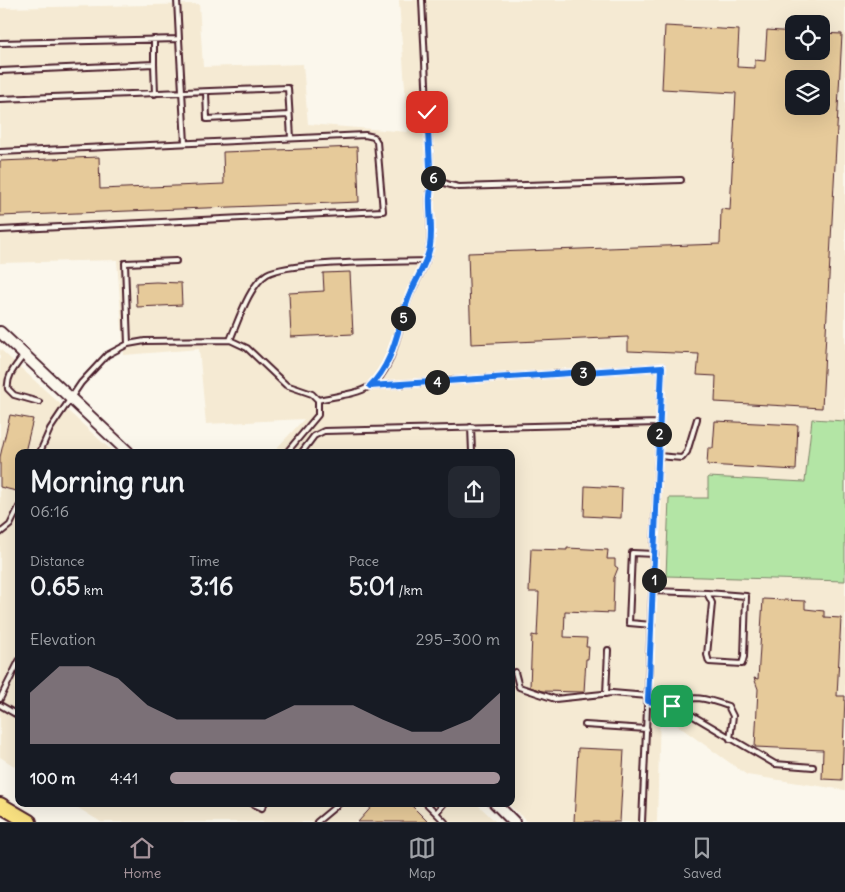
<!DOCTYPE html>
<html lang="en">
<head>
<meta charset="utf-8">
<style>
	body { margin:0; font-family:Delius,sans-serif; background:#242831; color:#f1f3f6; height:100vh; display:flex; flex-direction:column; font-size:19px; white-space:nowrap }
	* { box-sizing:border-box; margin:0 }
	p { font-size:16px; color:#9ea1a6 }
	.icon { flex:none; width:28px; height:28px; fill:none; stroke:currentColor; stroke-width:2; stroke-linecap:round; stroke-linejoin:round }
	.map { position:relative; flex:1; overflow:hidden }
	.panel { position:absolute; left:15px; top:449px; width:500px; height:358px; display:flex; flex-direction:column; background:#171b24; border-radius:10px; box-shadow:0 5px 20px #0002 }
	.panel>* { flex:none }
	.fabs { position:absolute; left:785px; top:15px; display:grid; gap:10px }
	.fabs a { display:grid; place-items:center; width:45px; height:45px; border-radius:10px; background:#171b24; box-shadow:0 5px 20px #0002; font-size:25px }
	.pin { position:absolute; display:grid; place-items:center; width:42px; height:42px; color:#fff; margin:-21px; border-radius:10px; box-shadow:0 2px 8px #0006 }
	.km { position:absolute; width:25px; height:25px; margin:-12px; border-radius:50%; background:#222; color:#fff; font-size:14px; line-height:25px; text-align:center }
	.round { display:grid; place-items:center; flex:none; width:52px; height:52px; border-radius:10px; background:#242831 }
	.summary { display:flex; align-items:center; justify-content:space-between; height:85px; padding:0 15px }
	h1 { font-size:28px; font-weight:700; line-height:38px }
	.metrics { display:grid; grid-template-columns:repeat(3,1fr); gap:8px; height:85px; padding:5px 15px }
	.metrics div { display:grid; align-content:center }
	.metrics b { font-size:25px; font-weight:700 }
	.metrics small { font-size:14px; font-weight:400 }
	.metrics p { font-size:14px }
	.chart { height:140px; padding:10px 15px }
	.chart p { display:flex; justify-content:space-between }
	.chart svg { width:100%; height:90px; margin-top:5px; fill:#a6949b; opacity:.7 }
	ul { padding:0 15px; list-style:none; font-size:16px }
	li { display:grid; grid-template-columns:80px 60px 1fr; align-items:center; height:38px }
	li i { height:12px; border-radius:6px; background:#a6949b }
	.tab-bar { display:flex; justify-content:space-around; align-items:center; height:70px; border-top:1px solid #363941; background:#171b24; font-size:14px; color:#9ea1a6 }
	.tab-bar a { display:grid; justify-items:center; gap:2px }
	.tab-bar .selected { color:#a6949b }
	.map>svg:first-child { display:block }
</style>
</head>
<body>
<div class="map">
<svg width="845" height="822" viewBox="0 0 845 822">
	<rect width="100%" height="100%" fill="#fbf7ec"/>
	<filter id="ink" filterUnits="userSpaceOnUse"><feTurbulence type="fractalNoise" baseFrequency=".02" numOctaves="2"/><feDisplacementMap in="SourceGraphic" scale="10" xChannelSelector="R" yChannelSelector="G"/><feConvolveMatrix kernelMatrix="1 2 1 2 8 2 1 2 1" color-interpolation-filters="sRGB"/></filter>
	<g filter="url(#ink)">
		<path fill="#f5ead3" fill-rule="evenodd" d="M399,0H845V421L812,419L806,482L708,477V498L744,579L845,581V790L747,775L660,713L657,822H528L507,803L511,802V452H273L304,419L206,424L199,349L124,355L117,260L0,263V8L199,4L203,67L303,64L308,124L408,132ZM794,24H821V51H794ZM794,79H821V106H794Z
			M0,349L113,452H19V769L0,757Z
			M475,802L496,822H101L70,803Z"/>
		<path fill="#b3e5a5" stroke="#7e8268" d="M812,419L845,421V581L666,576L669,498H708V477L805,482Z"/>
		<path fill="#e6ca9a" stroke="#4a1f2b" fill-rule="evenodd" d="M665,26L739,30L737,67L755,68V60L765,61L767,30L794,32V51H821V33L842,34L822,408L715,402L716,376L697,375L699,354L628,351V337L471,344L468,253L720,244L721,209L730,210L736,93L662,89ZM794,79H821V106H794Z
			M357,147L359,202L0,216V161L99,157L100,189L224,184L223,152Z
			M350,272L353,334L291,337L289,293L324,291L323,273Z
			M156,282L181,283L182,305L137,307L136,283Z
			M10,415L33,419L25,452H19V479L16,491L0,487V457Z
			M715,421L798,425L796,470L707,465L708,448H713Z
			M585,486L622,488L621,518L584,516Z
			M567,548L608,550L607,559H615V566L618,568L614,578L613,613L565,611L564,637L587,638L586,647H589L588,659H586L584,692H581L542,691L530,687L532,635L537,636L539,592H529L531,549L567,550Z
			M763,599L805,601V609L824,611V617L841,618L837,696H845L842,780L822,779L823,750L755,747L758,689L754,678L758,679Z
			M578,748L624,750L620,822H574Z
			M376,802H391L395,806L398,802H408L428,822H358Z"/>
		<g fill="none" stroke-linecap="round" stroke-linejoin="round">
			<g stroke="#4a1f2b" stroke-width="8">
				<path id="lane" d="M422,0L430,167C436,182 444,184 459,187L681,180
					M179,39L185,143
					M0,43L179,39L177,0
					M154,64L155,94
					M0,71L154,64V39
					M206,92L207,119L289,115
					M0,99L288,88L291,138
					M0,152L365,135L374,137L377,142L383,211L0,230
					M230,340C238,322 249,285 267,274C288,261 396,262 426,261
					M128,344L125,263L176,261
					M23,356C16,366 6,376 8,389L14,395L39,402
					M370,386L662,367L642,822
					M318,400C334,396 356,395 370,386C394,372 399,322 409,297C416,280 428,263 430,244C433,221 425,199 434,177
					M471,427L472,452
					M40,452L50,429L81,383L107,355L128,344L145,341L230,340L247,348L286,385L312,394L318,400V415L287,452
					M302,452L314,436L324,431L659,423
					M658,456L682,458L687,452L697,419
					M0,533L10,525L19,507
					M654,591L707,593L712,603L707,655L709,662L742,664L744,657L746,596L707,593
					M652,625L629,623L632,553L655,554
					M515,672L519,687L555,699L612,693L648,696
					M606,694L608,650
					M0,699L19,661
					M648,701L678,707L775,764L813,767
					M0,705L19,716
					M673,705C691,693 708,699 728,706L733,716L730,739
					M585,725L647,729
					M249,802L262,808L265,802
					M425,802L445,822
					M436,813L445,802
					M317,822L341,802"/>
			</g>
			<g stroke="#4a1f2b" stroke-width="14">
				<path id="secondary" d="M0,332L128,452
					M494,802L514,822"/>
			</g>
			<g stroke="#4a1f2b" stroke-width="18">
				<path id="highway" d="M0,805L29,822"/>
			</g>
			<use href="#lane" stroke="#fbf7ec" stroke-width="4"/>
			<use href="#secondary" stroke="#fbf7ec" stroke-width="10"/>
			<use href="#highway" stroke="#f9e181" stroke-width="14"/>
		</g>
	</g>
	<g fill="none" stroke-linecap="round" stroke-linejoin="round" filter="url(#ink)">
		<g stroke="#fff" stroke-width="10">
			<path id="route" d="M427,112L430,167L434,177C425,200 434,222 430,246C427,265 414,281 408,299C397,330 394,363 370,386L662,367L648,701L672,706"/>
		</g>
		<use href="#route" stroke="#1a73e8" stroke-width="6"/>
	</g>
</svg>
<div class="fabs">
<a><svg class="icon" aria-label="locate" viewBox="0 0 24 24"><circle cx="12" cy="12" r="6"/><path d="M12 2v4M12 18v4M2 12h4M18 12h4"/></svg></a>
<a><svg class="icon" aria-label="layers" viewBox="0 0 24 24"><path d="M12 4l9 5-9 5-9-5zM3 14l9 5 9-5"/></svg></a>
</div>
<div class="pin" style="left:672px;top:706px;background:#1e9e55"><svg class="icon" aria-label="arrive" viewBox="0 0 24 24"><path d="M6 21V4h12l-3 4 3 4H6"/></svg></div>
<div class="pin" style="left:427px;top:112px;background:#d93025"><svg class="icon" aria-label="check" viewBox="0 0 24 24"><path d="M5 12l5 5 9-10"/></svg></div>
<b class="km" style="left:654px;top:580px">1</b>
<b class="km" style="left:659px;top:434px">2</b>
<b class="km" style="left:583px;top:373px">3</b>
<b class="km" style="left:437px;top:382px">4</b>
<b class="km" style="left:403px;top:318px">5</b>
<b class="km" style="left:433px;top:178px">6</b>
<section class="panel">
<div class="summary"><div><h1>Morning run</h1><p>06:16</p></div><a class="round"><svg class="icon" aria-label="share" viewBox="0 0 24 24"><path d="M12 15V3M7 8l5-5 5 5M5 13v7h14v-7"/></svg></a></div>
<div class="metrics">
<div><p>Distance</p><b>0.65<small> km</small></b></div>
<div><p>Time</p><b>3:16</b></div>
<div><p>Pace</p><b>5:01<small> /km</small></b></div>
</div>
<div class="chart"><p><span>Elevation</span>295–300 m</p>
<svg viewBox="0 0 160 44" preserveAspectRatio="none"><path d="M0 44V19L10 6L20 6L30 12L40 25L50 32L60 32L70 32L80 32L90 25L100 25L110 25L120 32L130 38L140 38L150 32L160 19V44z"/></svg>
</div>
<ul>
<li><b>100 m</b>4:41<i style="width:100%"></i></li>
</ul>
</section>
</div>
<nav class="tab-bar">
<a class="selected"><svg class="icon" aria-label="home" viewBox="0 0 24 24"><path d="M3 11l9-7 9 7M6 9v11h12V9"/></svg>Home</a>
<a><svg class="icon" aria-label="map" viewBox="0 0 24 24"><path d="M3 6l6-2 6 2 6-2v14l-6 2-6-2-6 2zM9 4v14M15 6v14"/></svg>Map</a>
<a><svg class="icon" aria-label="saved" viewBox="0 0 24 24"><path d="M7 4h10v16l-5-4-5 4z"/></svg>Saved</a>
</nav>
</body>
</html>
